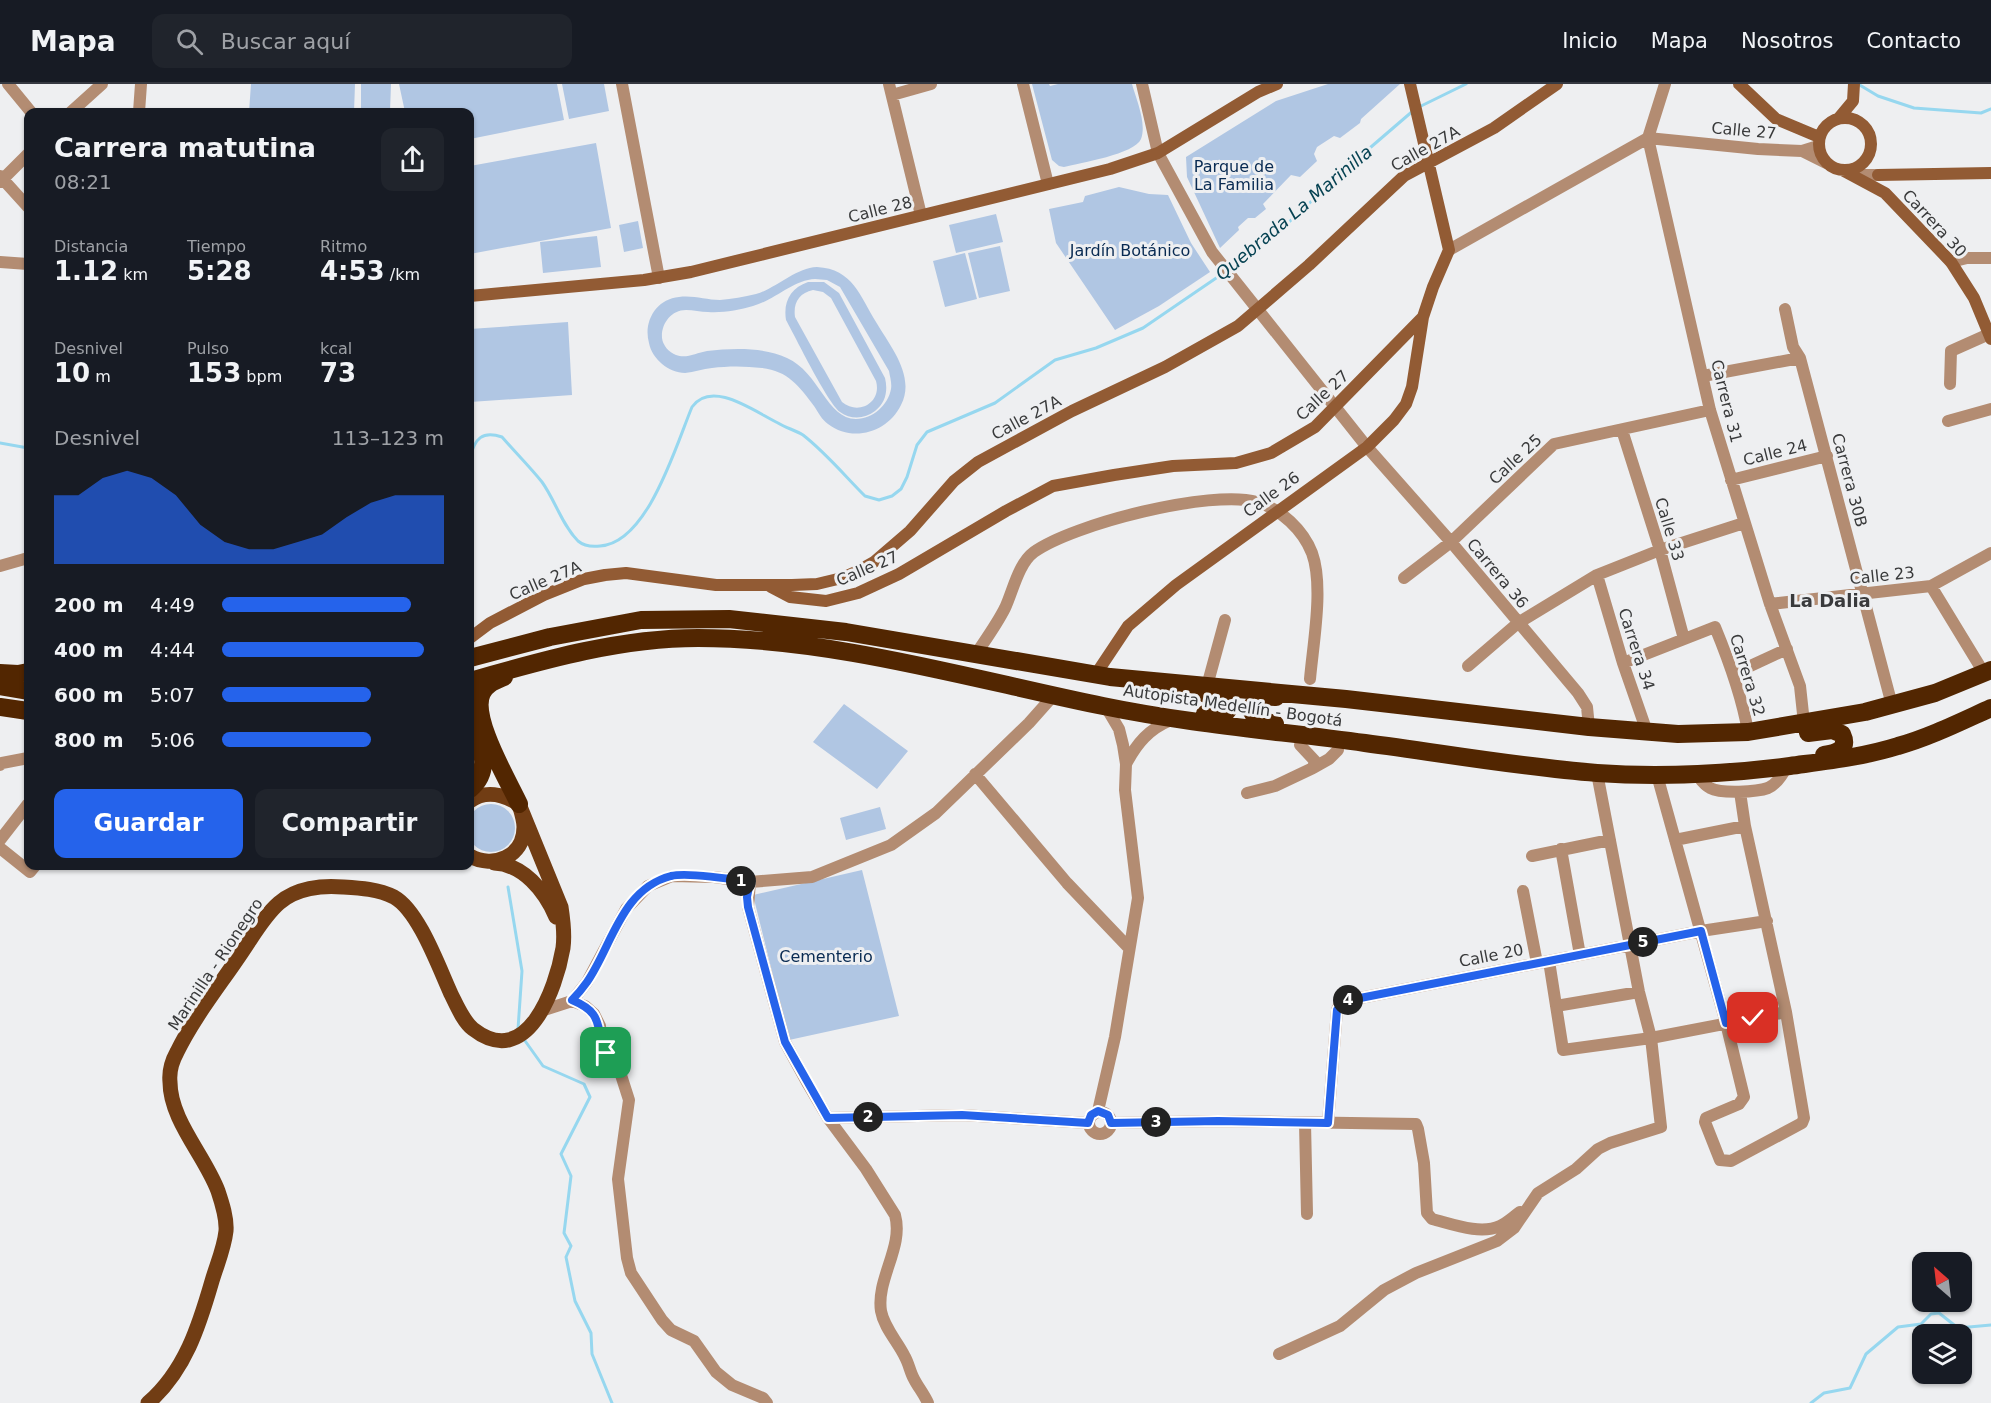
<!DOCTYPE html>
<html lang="es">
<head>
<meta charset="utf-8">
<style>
	body { margin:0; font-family:"DejaVu Sans",sans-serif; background:#20242c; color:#f1f3f6; height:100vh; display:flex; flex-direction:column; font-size:22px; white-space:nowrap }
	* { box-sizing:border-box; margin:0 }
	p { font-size:20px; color:#9ea1a6 }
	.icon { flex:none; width:33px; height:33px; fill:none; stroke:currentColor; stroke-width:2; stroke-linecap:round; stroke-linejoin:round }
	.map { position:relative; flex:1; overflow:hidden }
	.panel { position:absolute; left:24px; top:24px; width:450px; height:762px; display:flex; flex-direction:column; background:#171b24; border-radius:12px; box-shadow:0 2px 4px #0004 }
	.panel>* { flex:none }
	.needle { width:39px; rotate:332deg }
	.tools { position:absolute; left:1912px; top:1168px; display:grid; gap:12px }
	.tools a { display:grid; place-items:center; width:60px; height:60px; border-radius:12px; background:#171b24; box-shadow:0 2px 4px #0004; font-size:30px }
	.pin { position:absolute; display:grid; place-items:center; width:51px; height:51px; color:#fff; margin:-26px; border-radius:12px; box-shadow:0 3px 9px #0006 }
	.km { position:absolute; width:30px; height:30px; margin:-15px; border-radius:50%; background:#222; color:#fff; font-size:16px; line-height:30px; text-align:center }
	.round { display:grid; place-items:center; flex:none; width:63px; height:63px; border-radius:12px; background:#20242c }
	.overview { display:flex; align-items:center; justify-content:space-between; height:102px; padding:0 30px }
	h1 { font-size:27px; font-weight:600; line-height:45px }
	.figures { display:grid; grid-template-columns:repeat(3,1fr); gap:9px; height:102px; padding:6px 30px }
	.figures div { display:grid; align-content:center }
	.figures b { font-size:26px; font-weight:600 }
	.figures small { font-size:16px; font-weight:400 }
	.figures p { font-size:16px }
	.chart { height:168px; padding:12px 30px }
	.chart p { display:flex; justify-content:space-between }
	.chart svg { width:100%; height:108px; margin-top:6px; fill:#2563eb; opacity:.7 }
	.cta { display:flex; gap:12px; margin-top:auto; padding:12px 30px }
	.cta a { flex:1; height:69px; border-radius:12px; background:#2563eb; color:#fff; font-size:24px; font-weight:600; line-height:69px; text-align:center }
	.cta a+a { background:#20242c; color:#f1f3f6 }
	ul { padding:0 30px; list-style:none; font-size:20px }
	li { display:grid; grid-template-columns:96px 72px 1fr; align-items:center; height:45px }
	li i { height:15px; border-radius:8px; background:#2563eb }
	header { display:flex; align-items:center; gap:36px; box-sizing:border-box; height:84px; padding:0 30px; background:#171b24; border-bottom:2px solid #363941 }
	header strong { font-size:28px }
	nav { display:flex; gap:33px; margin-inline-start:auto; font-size:21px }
	.search { width:420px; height:54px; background:#20242c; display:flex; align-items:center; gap:15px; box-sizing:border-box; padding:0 21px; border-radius:12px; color:#9ea1a6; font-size:22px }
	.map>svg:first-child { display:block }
</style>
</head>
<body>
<header>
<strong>Mapa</strong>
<div class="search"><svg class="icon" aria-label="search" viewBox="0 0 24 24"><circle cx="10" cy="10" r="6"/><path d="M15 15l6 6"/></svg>Buscar aquí</div>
<nav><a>Inicio</a><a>Mapa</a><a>Nosotros</a><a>Contacto</a></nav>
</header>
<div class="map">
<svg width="1991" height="1319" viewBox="0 0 1991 1319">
	<rect width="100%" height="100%" fill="#eeeff1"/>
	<path fill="#b0c6e3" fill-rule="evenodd" d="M251,0H355L354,28H249Z
		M361,0H391L390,28H361Z
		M399,0H557L564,36L470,55V28H405Z
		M562,0H604L609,27L569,35Z
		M1032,0H1049L1050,2L1058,0H1132C1136,15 1147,39 1141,55C1135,70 1080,79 1064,83L1059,82L1052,76Z
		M1328,0H1400L1361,35L1360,39L1340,54L1334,52L1317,63L1314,70L1317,77L1300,93L1291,91L1263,120L1266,125L1255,134H1248L1238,143L1239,146L1220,164L1187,93L1186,73L1276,17Z
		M596,59L611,144L470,170V82Z
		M1119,103L1149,110L1168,111L1191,159L1210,188L1159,222L1115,246L1056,159L1049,125L1083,118L1085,112Z
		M996,130L1003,158L956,169L949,141Z
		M638,137L643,164L624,168L619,141Z
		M597,152L601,183L543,189L540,158Z
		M1000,162L1010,207L979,214L968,169Z
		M965,169L977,215L945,223L933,177Z
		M817,183C853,185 860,212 876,238C890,262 916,292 901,321C888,348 853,359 828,340C822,336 818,328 814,322C799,302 788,287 762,284C745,282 728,282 712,284C703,285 694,288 685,289C669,289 652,275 649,259C643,238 656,215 679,213C693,211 706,216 720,216C732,215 744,213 756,210C777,204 795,184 817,183ZM815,195L827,196L840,203L889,287C890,293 892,299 891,305C888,321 873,335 856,335C827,335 819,288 787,274C763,263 733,264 707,267C696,269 686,275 676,271C669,268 663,262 662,254C661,240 671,226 686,226C693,226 701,228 708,228C723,229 739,226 753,222C775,216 793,196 815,195Z
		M808,198H824L839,209L885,294C888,306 886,319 875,327C865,335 851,336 840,328C827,318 796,254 786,236C783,217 791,204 808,198ZM813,206L823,208L831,214L876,297C882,318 859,332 842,318L795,233C793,219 799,209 813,206Z
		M568,238L572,311L470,318V245Z
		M844,620L908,667L877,705L813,658Z
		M467 744a24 24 0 1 1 48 0a24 24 0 1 1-48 0Z
		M880,723L886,745L846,756L840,734Z
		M862,786L899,932L789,956L753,811Z"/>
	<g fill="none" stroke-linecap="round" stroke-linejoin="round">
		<path stroke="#96d7ef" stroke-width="3" d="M1858,0L1878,12L1914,24L1981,29L1991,25
			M1419,23L1466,0
			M1230,184L1289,138L1357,75L1414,26
			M0,359L28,364
			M470,373C475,355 482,346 502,353C515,368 530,383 542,398C555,416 562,441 578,457C584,462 592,463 600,462C648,459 676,361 692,323C712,295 755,328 778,339C786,344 795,346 803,351C825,368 845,392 865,412L879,416L892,412L901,405L907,393L917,361L927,348L995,319L1055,276L1096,264L1143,244L1225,188
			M508,803L522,887L518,945
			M523,954L543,982L584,1000L590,1013L561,1070L571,1092L564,1149L571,1162L566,1173L575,1217L591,1249L592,1270L612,1319
			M1811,1319L1824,1309L1850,1304L1866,1270L1898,1243L1921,1240L1931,1230L1939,1229L1958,1244L1991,1241"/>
		<path stroke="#b38c72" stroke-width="12" d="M8,0L31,28
			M622,0L659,194
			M889,0L921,131
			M1023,0L1048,100
			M1142,0L1158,69L1212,168L1367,363L1451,458L1578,609L1587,623L1589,643
			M1665,0L1648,54L1710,326L1770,520L1800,602L1804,639
			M892,11L931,0
			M71,28L102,0
			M139,28L141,0
			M1802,67L1826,79
			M1853,91H1878
			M0,92L28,123
			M0,98L28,70
			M1449,166L1648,54L1758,65L1802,67L1818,62
			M0,178L28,180
			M1951,178L1967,174H1991
			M1785,225L1793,263L1800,274
			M1703,292L1800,274L1892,621
			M1950,300L1951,267L1989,250
			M1948,337L1991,325
			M1622,346L1660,466L1684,555
			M1731,396L1827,372
			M0,482L28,474
			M1597,491L1623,579L1647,648
			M1404,494L1451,458L1554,360L1710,326
			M1931,502L1984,589
			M1770,520L1931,502L1991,469
			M976,570C986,555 997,540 1005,524C1013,507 1018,480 1034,468C1073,440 1211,405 1257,418C1281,425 1303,446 1312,469C1324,502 1313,560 1310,595
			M1623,579L1715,543C1729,577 1742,612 1748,648
			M1468,582L1518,539L1597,491L1660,466L1744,439
			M1733,590L1787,565
			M1207,602L1225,536
			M1126,680C1137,659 1149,645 1171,636
			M0,681L2,679L28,674
			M1313,684L1329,675L1338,666
			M975,690L1067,799L1129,864
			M1657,691L1726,939L1744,1013L1739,1020L1706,1034L1705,1038L1720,1076L1731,1077L1802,1039L1804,1034L1786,928L1745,742L1740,708
			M1697,691C1701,696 1704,701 1710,704C1721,710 1757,708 1768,704C1777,700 1783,690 1787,682
			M1247,709L1275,702L1313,684L1315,677L1300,661
			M0,756L28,720
			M1675,756L1745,742
			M0,764L30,788L35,782
			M1561,765L1580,871
			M1532,772L1610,756
			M750,798L748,823L785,958L808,1000L828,1034L866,1085L895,1131C904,1163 876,1195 881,1227C884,1244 898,1258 905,1273C909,1280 910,1288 914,1295C918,1303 924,1310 928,1319
			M1523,807L1537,879
			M1549,877L1563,966L1651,954L1786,928
			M572,917L585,922L594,930L600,942L601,956L606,969L621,991L629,1016L618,1095L627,1174L631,1189L662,1236L671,1246L694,1257L716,1288L732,1301L763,1314L767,1319
			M1556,922L1639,908
			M541,927L572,917L587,898L626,825L648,802L672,792L714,793L750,798L812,793L891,761L936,729L1029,639L1053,612
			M1098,1027L1115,953L1138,814L1125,706L1126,680L1123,661L1119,645L1106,623
			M1089 1039a11 11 0 1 1 22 0a11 11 0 1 1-22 0Z
			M828,1034L962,1031L1088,1039
			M1111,1039L1218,1037L1416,1040L1418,1045L1424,1079L1427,1129L1432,1135C1452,1140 1480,1151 1500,1142C1507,1139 1513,1133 1520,1128
			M1305,1039L1307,1130
			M1328,1039L1337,926L1340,920L1345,917L1701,847L1767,837
			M1279,1270L1340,1242L1384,1206L1416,1189L1497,1157L1514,1144L1538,1109L1576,1085L1598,1065L1610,1059L1661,1043L1651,954L1639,908L1597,689"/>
		<path stroke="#925b34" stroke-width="12" d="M1739,0L1776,35L1819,53
			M1819 60a26 26 0 1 1 52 0a26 26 0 1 1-52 0Z
			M1838,35L1853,17L1854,0
			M1844,87L1885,109L1951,178L1974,214L1991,255
			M1878,91L1991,89
			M470,212L644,196L691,188L1110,85L1158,69L1258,8L1277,0
			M771,503L790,513L826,517L858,509L899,490L1006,427L1053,402L1114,391L1173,382L1236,379L1271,369L1315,343L1423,233L1433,203L1449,166L1410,0
			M470,554L490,539L544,511L584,495L605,491L626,489L716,501H792L817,500L842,494L858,487L874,478L910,447L954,397L978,378L1072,327L1165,283L1238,242L1309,181L1404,92L1494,44L1557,0
			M1096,590L1128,542L1176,501L1367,363L1394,336L1406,320L1412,303L1423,233"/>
		<path stroke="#713d14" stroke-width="15" d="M470,717C485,706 503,710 519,720C521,727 524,736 524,743C524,773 493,785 470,772
			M494,779C523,780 545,807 556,833
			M148,1319C185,1287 199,1242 212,1197C217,1180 224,1165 226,1147C227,1134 222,1119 218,1107C205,1072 170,1036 170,998C169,988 172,977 177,968C194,933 220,901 242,868C253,852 264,832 279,819C296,804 322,801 343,803C360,804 378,805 394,813C419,827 439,884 451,910C457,922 463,937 473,945C527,987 556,905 563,864C565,850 563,836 561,823L519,720"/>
		<path stroke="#522601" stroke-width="18" d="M470,574L550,553L641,536L729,535L846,548L1110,593L1346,615L1589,643L1678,650L1748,648L1865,628L1935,609L1991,586
			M0,589L18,590L28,588
			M504,593C495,597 486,600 482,609C470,633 508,696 519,720
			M470,597C544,576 620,554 698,554C833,554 971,595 1103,622C1190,640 1278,647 1365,659C1442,669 1519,683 1597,689C1662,694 1726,690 1790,682C1826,677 1863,673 1898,662C1930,653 1960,638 1991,624
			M0,602L28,607
			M0,623L28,627
			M1205,630C1215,631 1226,634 1230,622L1227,615L1220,611L1206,610
			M1275,640L1256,635L1251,626C1254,613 1265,612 1276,613
			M1808,649L1832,646L1842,650C1849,665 1837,669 1824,671
			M470,705C488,690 485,670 476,650"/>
	</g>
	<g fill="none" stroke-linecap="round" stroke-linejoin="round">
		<g stroke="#fff" stroke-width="12">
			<path id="route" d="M606,969C594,941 605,930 572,916C577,911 582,905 587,898C612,862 621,805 671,792C688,788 731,795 750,798L747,813L748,823L785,958L828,1034L962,1031L1088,1039L1091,1031L1098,1027L1108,1031L1111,1039L1218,1037L1328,1039L1337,926L1345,917L1701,847L1726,939L1753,934"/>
		</g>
		<use href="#route" stroke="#2563eb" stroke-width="8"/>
	</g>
	<g text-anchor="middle" stroke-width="6" stroke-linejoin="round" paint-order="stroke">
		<g font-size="16" fill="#393a3b" stroke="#eeeff1">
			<text transform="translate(1744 46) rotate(5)" y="6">Calle 27</text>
			<text transform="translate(1425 64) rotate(-29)" y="6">Calle 27A</text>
			<text transform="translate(880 125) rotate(-14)" y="6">Calle 28</text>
			<text transform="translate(1935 139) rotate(47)" y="6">Carrera 30</text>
			<text transform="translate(1322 311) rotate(-43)" y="6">Calle 27</text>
			<text transform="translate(1727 317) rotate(76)" y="6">Carrera 31</text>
			<text transform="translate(1026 333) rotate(-28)" y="6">Calle 27A</text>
			<text transform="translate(1775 368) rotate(-14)" y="6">Calle 24</text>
			<text transform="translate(1515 375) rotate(-43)" y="6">Calle 25</text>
			<text transform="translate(1850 396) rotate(75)" y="6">Carrera 30B</text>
			<text transform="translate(1271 410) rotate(-36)" y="6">Calle 26</text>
			<text transform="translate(1670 445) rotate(73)" y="6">Calle 33</text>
			<text transform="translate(867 484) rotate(-23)" y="6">Calle 27</text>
			<text transform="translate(1498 489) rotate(50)" y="6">Carrera 36</text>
			<text transform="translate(1882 491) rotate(-6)" y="6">Calle 23</text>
			<text transform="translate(545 496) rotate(-23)" y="6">Calle 27A</text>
			<text transform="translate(1637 565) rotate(72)" y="6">Carrera 34</text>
			<text transform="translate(1748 591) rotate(73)" y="6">Carrera 32</text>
			<text transform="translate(1233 621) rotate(8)" y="6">Autopista Medellín - Bogotá</text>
			<text transform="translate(1491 871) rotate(-11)" y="6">Calle 20</text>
			<text transform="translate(215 880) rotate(-56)" y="6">Marinilla - Rionegro</text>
		</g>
		<g font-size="16" fill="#082a52" stroke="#eeeff1">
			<text x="1234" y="88">Parque de<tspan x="1234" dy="18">La Familia</tspan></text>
			<text x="1130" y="172">Jardín Botánico</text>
			<text x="826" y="878">Cementerio</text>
		</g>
		<g font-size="18" font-style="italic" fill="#064252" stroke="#eeeff1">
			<text transform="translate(1294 129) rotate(-40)" y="6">Quebrada La Marinilla</text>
		</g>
		<g font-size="18" font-weight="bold" fill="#393a3c" stroke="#eeeff1">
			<text x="1830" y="523">La Dalia</text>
		</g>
	</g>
</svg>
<div class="tools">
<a><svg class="needle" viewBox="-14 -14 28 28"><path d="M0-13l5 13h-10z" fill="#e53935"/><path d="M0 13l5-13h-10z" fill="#9ea1a6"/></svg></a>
<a><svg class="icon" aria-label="layers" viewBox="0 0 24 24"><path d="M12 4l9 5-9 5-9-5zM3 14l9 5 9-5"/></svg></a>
</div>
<div class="pin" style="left:606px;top:969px;background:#1e9e55"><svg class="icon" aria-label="arrive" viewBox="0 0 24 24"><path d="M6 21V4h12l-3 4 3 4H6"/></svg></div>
<div class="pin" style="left:1753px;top:934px;background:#d93025"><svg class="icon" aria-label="check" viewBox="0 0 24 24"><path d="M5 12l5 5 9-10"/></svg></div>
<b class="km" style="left:741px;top:797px">1</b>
<b class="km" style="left:868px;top:1033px">2</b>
<b class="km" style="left:1156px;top:1038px">3</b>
<b class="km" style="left:1348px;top:916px">4</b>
<b class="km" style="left:1643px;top:858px">5</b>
<section class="panel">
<div class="overview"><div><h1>Carrera matutina</h1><p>08:21</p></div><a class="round"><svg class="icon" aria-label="share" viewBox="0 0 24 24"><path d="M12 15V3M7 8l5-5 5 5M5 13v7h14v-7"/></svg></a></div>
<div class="figures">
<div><p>Distancia</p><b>1.12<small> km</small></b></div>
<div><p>Tiempo</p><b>5:28</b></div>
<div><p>Ritmo</p><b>4:53<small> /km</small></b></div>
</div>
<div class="figures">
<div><p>Desnivel</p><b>10<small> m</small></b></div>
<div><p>Pulso</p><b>153<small> bpm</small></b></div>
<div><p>kcal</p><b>73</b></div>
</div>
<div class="chart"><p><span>Desnivel</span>113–123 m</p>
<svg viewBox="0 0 160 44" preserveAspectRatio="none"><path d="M0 44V16L10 16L20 9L30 6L40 9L50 16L60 28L70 35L80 38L90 38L100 35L110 32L120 25L130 19L140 16L150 16L160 16V44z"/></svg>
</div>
<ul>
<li><b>200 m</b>4:49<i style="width:85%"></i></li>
<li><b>400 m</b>4:44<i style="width:91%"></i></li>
<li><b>600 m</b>5:07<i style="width:67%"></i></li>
<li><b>800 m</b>5:06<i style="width:67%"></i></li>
</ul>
<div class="cta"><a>Guardar</a><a>Compartir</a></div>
</section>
</div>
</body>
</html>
